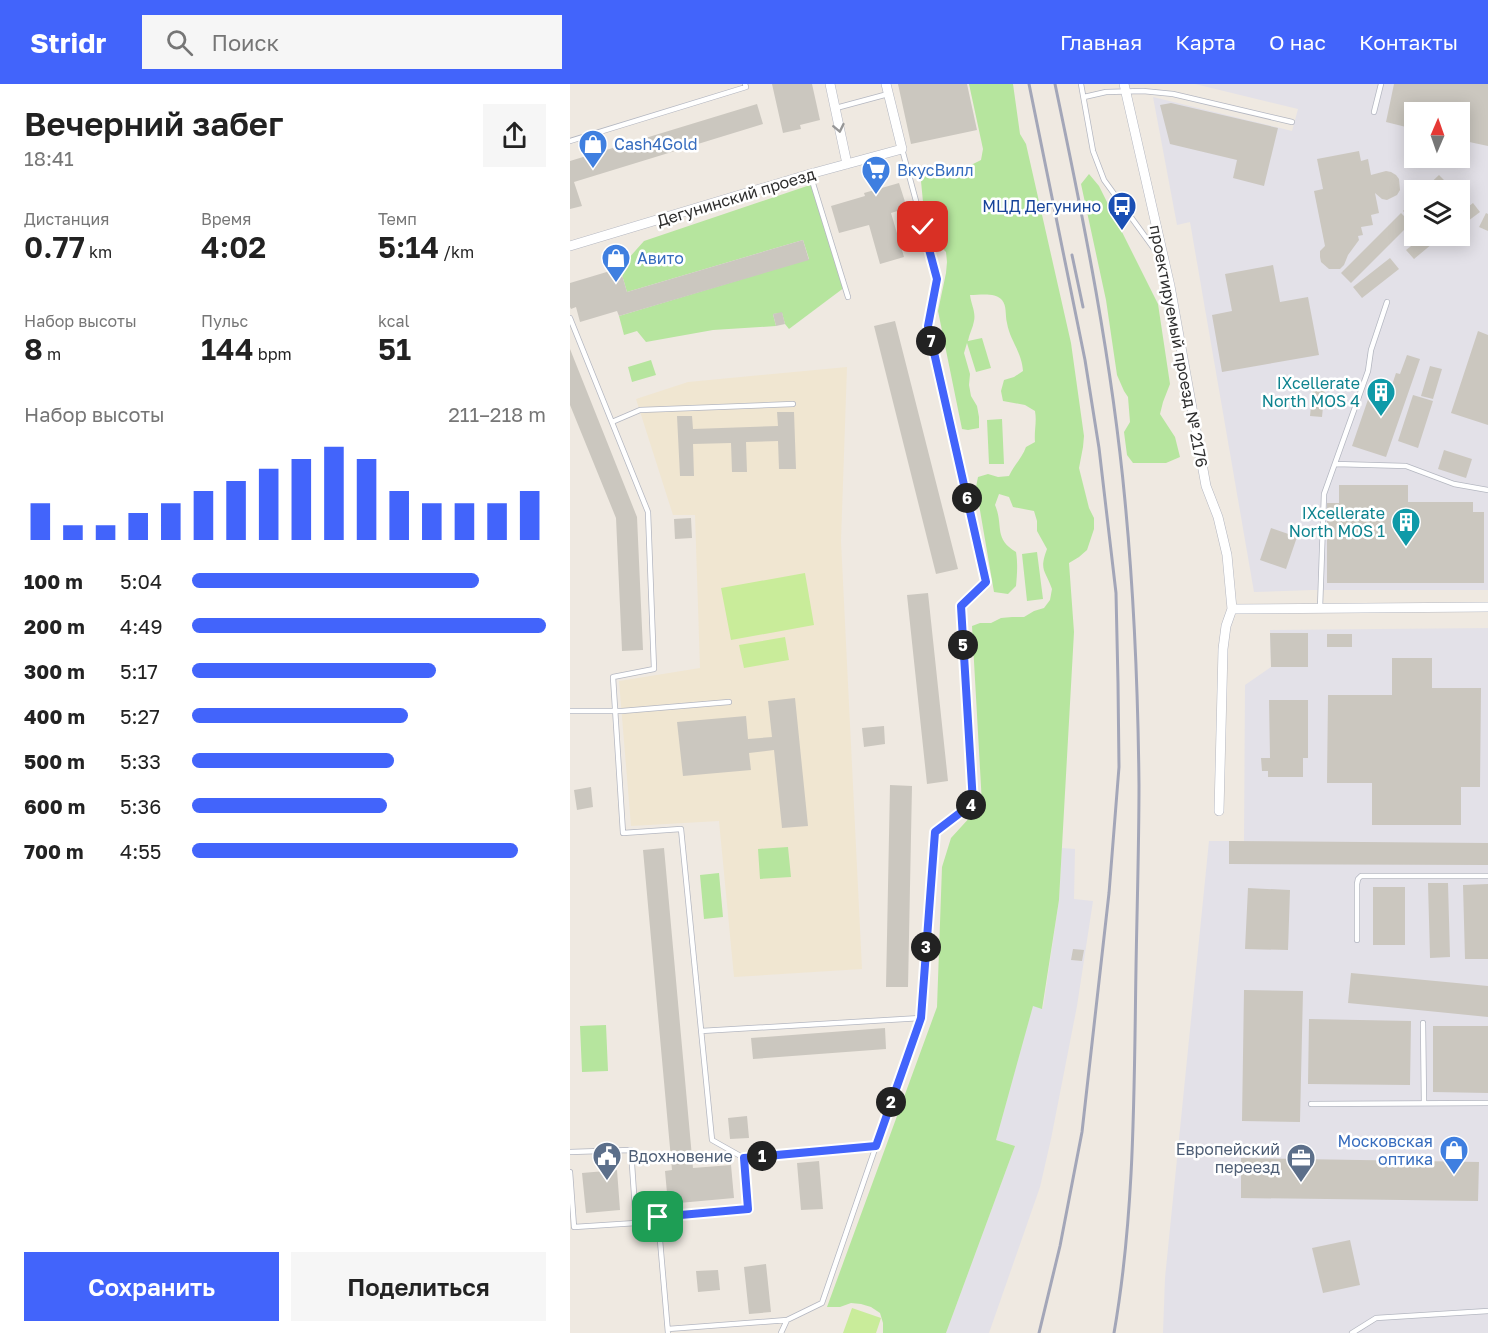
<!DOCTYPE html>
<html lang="ru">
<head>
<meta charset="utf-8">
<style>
	body { margin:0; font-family:"Golos Text",sans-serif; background:#f6f6f6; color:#222; height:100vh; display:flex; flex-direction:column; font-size:22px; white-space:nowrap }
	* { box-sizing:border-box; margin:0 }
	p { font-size:20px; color:#767676 }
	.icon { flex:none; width:33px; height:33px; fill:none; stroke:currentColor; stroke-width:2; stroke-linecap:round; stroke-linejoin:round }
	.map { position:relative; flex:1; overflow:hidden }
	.panel { display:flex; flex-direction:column; background:#fff; width:570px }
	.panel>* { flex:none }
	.needle { width:39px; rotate:2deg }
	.controls { position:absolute; left:834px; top:18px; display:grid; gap:12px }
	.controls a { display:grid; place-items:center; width:66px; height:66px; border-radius:0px; background:#fff; box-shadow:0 3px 15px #0003; font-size:30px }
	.pin { position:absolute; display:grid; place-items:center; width:51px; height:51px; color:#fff; margin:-26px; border-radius:12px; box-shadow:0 3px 9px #0006 }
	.km { position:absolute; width:30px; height:30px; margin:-15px; border-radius:50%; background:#222; color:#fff; font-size:16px; line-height:30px; text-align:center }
	.round { display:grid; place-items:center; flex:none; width:63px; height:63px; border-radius:0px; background:#f6f6f6 }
	.head { display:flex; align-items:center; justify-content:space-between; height:102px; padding:0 24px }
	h1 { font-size:33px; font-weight:600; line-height:45px }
	.metrics { display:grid; grid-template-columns:repeat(3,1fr); gap:9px; height:102px; padding:6px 24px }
	.metrics div { display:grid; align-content:center }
	.metrics b { font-size:30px; font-weight:600 }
	.metrics small { font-size:16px; font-weight:400 }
	.metrics p { font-size:16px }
	.chart { height:168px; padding:12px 24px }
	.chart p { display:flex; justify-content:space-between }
	.chart svg { width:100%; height:108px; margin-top:6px; stroke:#4264fb; stroke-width:6 }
	.cta { display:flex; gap:12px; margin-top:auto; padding:12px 24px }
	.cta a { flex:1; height:69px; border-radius:0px; background:#4264fb; color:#fff; font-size:24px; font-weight:600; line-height:69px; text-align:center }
	.cta a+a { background:#f6f6f6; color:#222 }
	ul { padding:0 24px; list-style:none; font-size:20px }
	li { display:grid; grid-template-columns:96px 72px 1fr; align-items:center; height:45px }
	li i { height:15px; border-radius:8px; background:#4264fb }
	header { display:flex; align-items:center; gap:36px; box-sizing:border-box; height:84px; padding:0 30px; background:#4264fb; color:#fff }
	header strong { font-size:28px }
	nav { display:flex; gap:33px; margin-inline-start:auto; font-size:21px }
	.search { width:420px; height:54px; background:#f6f6f6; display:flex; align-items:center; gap:15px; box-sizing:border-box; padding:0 21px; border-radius:0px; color:#767676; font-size:22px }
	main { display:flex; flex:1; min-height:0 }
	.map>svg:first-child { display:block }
</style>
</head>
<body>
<header>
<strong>Stridr</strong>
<div class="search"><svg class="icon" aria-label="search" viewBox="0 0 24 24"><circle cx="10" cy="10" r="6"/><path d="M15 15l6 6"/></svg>Поиск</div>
<nav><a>Главная</a><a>Карта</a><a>О нас</a><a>Контакты</a></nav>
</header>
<main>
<section class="panel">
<div class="head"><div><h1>Вечерний забег</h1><p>18:41</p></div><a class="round"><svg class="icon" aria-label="share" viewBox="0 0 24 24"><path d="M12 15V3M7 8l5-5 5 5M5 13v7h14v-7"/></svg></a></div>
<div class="metrics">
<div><p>Дистанция</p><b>0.77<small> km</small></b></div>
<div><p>Время</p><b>4:02</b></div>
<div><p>Темп</p><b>5:14<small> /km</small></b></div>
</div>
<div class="metrics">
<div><p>Набор высоты</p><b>8<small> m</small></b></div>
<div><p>Пульс</p><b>144<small> bpm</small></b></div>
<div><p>kcal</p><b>51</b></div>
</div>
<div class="chart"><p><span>Набор высоты</span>211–218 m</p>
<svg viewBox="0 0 160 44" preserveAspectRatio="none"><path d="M5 44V29M15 44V38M25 44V38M35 44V33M45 44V29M55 44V24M65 44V20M75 44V15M85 44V11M95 44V6M105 44V11M115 44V24M125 44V29M135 44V29M145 44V29M155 44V24"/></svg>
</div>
<ul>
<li><b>100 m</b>5:04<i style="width:81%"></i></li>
<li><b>200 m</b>4:49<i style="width:100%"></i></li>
<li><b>300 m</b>5:17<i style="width:69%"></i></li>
<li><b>400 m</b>5:27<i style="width:61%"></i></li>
<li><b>500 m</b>5:33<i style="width:57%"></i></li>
<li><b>600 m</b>5:36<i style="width:55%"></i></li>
<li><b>700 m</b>4:55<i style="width:92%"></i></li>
</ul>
<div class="cta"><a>Сохранить</a><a>Поделиться</a></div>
</section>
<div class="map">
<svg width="918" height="1249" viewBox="0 0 918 1249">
	<rect width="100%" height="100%" fill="#efe9e1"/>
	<path fill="#e3e1e8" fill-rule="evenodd" d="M625,0H918V506H742L684,508L620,138L607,141L583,13L722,47L728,25ZM844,28H890V74H844ZM844,106H890V152H844Z
		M918,544V1249H593L595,1194L639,757H674L675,601L701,583L700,546Z
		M492,764L505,765L504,815L523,817L507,922L481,1055L470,1103L419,1249H376L445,1062L426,1056L463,921L473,924L489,816Z"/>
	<path fill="#f0e6d1" d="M277,283L271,457L292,885L164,893L149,737L61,742L49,597L130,584L125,431H103L66,315L118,298Z"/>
	<path fill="#b6e59e" d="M399,0H443L450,50L456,60L501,259L514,352L513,363L509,384L519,424L524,434V445L517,466L509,473L499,479L504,548L489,816L472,925L463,922L426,1056L445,1062L376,1249H313V1239L310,1229L301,1223L291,1220L281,1219L270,1223H257L367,923L372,783L381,754L412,720L402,542L410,539H421L431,534L442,533H454L464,527L474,524L480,516L482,505C475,485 469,487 477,465L467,447V437L464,427L443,423L439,413L429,410L425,421C434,442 423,454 446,468C448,480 447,491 446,502L438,510L424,508L406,403L408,393L418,390L428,393L439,392C444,381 452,374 456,363L465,358C464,347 467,338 465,327L455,321L433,317L431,307L434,296L444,293L453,287C452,268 440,257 437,239C435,231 437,222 432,216C425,208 410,211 400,211C401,220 406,228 404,237C403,244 399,250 398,257L412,254L421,284L406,288L397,259L394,269L400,290L399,301L401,312L407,322L409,333V344L398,346L392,345L368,227L376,189L377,178L376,168L368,160L362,140L353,118L351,97L358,88L380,82L401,81L411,76L413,65Z
		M519,90L529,102L588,220L600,300L593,318L590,330L605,353L610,373L596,379H563L557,371L554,348L560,338L558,313L554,307L547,291L536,216L511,100Z
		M243,100L275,203L219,245L215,240L212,229L203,230L206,242L143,246L76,258L67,247L54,251L49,232L239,175L233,156L57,208L50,184L74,157Z
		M81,276L86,291L62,298L58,283Z
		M432,335L434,380H419L417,336Z
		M467,468L473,515L457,517L452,470Z
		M218,763L221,793L190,795L188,765Z
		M149,789L153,833L134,835L130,791Z
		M36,941L38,987L12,988L10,942Z"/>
	<path fill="#c9ec9a" d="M235,489L244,541L161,556L151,504Z
		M215,553L219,576L174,584L169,561Z
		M282,1224L311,1234L306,1249H273Z"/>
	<path fill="#cbc7bf" d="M202,0H242L250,36L230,41L231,45L213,49Z
		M328,0H397L407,46L341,60Z
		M824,0H918V62L890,56V28H844V45L816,38Z
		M601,19L708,44L694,102L663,94L667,76L600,60L590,21Z
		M187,20L193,40L4,98L12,122L0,125V77Z
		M789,67L791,77L798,75L801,91L816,87L821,88L826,91L829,95L830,106L827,111L817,116L812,115L805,109L809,129L801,131L803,141L791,143L793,151L788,152L789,156L778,171L774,181L770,185H759L751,178L750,173V167L755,162L744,107L753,105L747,75Z
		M869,91L880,102L875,106H853Z
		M329,99L337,124L321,129L334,173L310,180L299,141L269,149L261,122L295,112L294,109Z
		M844,115V138L833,127Z
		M903,119L910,128L890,143V129Z
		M831,129L841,139L781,199L771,189Z
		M916,129L918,130V147L909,143Z
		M854,152H865L868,155L844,175L836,166Z
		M233,156L239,176L49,232L47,227L10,238L6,223L1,225L0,223V199L50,184L57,208Z
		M820,174L829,185L792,214L783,203Z
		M703,181L710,218L738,213L749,271L652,288L642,231L662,227L655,190Z
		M212,228L215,240L206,242L203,230Z
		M325,237L388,485L366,490L304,242Z
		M908,247L918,251V341L881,329Z
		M0,265L67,433L73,566L52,567L46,434L0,321Z
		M837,271L850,275L816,373L782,362L803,301L820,307L826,289L830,290Z
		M860,282L872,285L863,315L851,312Z
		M743,302L755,303L752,333L740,332Z
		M843,311L863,317L848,364L828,357Z
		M207,328H224L226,385H209L208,357L176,358L177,388H162L161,359L123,360L124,392H110L107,332H122L123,345L208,342Z
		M874,366L902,375L896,394L868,385Z
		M769,401H838V418H903V428H914V499H757V419H769Z
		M121,434L122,454L105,455L104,435Z
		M701,444L727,453L716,485L690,476Z
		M358,509L378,697L357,700L337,511Z
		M700,549H738V583H701Z
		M757,550H782V563H757Z
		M822,574H862V604H911L910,703H891V741H802V699H757L758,611H822Z
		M225,614L238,742L212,744L204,666L179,669L181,686L113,692L107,638L176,632L178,655L202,653L198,617Z
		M699,616H738V674H733V693H698V687H692L691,674H700Z
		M314,642L315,660L294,663L292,644Z
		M320,701L342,702L338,903H316Z
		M21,703L23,723L7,726L4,706Z
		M659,757L918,759V781L659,780Z
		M94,764L123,1084L161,1081L164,1114L98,1120L95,1087L102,1086L73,766Z
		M858,799H878L880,873L860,874Z
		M918,800V875H895L893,801Z
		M803,803H835V861H803Z
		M678,804L720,806L718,866L675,865Z
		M503,865L514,866L512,877L501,876Z
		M781,889L918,902V933L778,919Z
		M674,906L733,907L730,1038L672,1037Z
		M739,935L841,937L840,1001L738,1000Z
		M863,942H918V1009L863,1008Z
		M315,944L316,965L183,975L181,954Z
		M177,1032L179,1054L160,1055L158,1034Z
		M671,1074L909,1078L908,1117L671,1114Z
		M249,1077L253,1125L231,1126L227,1079Z
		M47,1086L50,1126L16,1129L12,1089Z
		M780,1156L790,1201L753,1209L742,1164Z
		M196,1180L201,1228L179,1230L174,1183Z
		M148,1186L150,1206L128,1208L126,1187Z"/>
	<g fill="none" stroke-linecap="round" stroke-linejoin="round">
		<g stroke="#b4b7c1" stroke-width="6">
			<path id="service" d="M511,0L523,67L534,96L590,173
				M514,13L536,8L573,7L603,10L722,38
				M266,24L318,10
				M804,28L811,0
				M0,57L176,3L175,0
				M240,90L278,213
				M0,234L78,428L84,585L43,593L53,749L111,745L142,1056L174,1074L306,1062
				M42,338L70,326L223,320
				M766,380L836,382L884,400L918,406
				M750,524L754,410L798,287L801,266L817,218
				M0,627H52L159,618
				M787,856V800L788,795L791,792H918
				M853,939L854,1019
				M131,947L351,934
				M741,1020L918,1019
				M0,1068L61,1066L66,1139
				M0,1088L4,1143L66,1139L88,1133L178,1125L174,1074
				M88,1133L98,1249
				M98,1245L217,1236
				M211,1249L217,1236L252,1219L306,1062L351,934L365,748L403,719L391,522L416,498L358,242L367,195L332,65
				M782,1249L806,1234L918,1227"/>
		</g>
		<g stroke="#b4b7c1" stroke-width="10">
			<path id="minor" d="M260,0L277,80
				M554,0L600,202L636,402L648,433L657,471L662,525L656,542L653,565L649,727
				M0,162L240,90L332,65L316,0
				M662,525L918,523"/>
		</g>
		<use href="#service" stroke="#fff" stroke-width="4.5"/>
		<use href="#minor" stroke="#fff" stroke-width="9"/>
		<path stroke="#a3a6b8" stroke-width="3" d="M459,0L515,276L529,364L546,509L548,599L549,683L539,809L512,1048L490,1162L469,1249
			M485,0C514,138 542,277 555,417C564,511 568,606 569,701C569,762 567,823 566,884C564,1006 565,1129 544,1249
			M502,171L513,223"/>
	</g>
	<defs><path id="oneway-chevron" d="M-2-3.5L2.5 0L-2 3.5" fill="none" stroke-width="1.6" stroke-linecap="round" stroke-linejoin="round" transform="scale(1.5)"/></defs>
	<use stroke="#969696" href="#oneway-chevron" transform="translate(269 44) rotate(78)"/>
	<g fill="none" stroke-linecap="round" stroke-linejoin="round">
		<g stroke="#fff" stroke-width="12">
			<path id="route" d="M88,1133L178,1125L174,1074L306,1062L351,934L365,748L403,719L391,522L416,498L358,242L367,195L353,143"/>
		</g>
		<use href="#route" stroke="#4264fb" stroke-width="8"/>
	</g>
	<defs>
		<g id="shop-pin" transform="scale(1.5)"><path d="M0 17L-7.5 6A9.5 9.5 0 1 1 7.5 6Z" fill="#3f7fe0" stroke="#fff"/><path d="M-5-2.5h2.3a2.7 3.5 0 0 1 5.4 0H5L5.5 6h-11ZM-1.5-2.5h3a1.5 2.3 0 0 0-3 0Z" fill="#fff"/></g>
		<g id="supermarket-pin" transform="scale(1.5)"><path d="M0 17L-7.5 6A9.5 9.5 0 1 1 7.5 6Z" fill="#3f7fe0" stroke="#fff"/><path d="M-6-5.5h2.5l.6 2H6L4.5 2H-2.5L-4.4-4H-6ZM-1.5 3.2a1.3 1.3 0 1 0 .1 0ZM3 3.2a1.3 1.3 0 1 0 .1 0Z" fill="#fff"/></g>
		<g id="bus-pin" transform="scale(1.5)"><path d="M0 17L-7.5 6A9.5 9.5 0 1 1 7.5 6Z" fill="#1a4fb4" stroke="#fff"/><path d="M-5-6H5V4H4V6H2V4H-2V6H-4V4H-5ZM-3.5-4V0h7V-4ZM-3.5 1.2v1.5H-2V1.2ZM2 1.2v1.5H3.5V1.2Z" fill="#fff"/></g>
		<g id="building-pin" transform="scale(1.5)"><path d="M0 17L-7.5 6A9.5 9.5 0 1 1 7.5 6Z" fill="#0f9aa8" stroke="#fff"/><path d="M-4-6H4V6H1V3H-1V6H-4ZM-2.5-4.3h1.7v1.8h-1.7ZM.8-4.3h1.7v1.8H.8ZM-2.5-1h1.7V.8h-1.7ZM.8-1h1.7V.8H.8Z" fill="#fff"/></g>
		<g id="civic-pin" transform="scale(1.5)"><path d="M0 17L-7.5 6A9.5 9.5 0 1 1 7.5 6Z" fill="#5c6f8a" stroke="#fff"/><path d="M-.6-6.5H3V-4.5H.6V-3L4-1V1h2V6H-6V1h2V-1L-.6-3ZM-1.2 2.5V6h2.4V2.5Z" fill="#fff"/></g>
		<g id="office-pin" transform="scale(1.5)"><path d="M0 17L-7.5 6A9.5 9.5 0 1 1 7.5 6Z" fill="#5c6f8a" stroke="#fff"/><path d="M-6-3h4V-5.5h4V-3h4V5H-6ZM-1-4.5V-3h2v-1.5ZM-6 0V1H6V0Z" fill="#fff"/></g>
	</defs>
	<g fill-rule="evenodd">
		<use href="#shop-pin" x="23" y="60"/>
		<use href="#supermarket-pin" x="306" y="86"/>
		<use href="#bus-pin" x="552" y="122"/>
		<use href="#shop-pin" x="46" y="174"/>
		<use href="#building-pin" x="811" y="308"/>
		<use href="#building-pin" x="836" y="438"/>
		<use href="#shop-pin" x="884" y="1066"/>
		<use href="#civic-pin" x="37" y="1072"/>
		<use href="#office-pin" x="731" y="1074"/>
	</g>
	<g text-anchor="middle" stroke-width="5" stroke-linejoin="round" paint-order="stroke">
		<g font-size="16" fill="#366cbe" stroke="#fff" text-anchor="start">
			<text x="44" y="66">Cash4Gold</text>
			<text x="327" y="92">ВкусВилл</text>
			<text x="67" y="180">Авито</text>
			<text x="863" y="1063" text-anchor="end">Московская<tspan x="863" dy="18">оптика</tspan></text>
		</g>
		<g font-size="16" fill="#2e2e2e" stroke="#fff">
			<text transform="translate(166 113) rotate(-17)" y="6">Дегунинский проезд</text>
			<text transform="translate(609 262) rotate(79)" y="6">проектируемый проезд № 2176</text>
		</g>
		<g font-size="16" fill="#164399" stroke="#fff" text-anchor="end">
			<text x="531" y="128">МЦД Дегунино</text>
		</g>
		<g font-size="16" fill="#0d838f" stroke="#fff" text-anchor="end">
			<text x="790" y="305">IXcellerate<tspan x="790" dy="18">North MOS 4</tspan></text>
			<text x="815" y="435">IXcellerate<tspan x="815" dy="18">North MOS 1</tspan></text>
		</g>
		<g font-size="16" fill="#4e5e75" stroke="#fff" text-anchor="end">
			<text x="710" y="1071">Европейский<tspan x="710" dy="18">переезд</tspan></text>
			<text x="58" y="1078" text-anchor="start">Вдохновение</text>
		</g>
	</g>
</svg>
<div class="controls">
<a><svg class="needle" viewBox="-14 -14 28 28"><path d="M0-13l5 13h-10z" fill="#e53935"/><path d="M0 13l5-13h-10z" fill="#767676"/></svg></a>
<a><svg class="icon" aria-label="layers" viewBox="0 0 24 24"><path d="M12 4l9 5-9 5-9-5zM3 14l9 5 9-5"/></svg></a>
</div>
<div class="pin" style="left:88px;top:1133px;background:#1e9e55"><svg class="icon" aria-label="arrive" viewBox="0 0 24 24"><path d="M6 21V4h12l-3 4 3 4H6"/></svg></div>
<div class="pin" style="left:353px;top:143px;background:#d93025"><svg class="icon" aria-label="check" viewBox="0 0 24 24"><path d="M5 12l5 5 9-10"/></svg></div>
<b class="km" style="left:192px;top:1072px">1</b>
<b class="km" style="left:321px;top:1018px">2</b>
<b class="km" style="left:356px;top:863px">3</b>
<b class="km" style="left:401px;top:721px">4</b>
<b class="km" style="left:393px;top:561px">5</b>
<b class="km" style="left:397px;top:414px">6</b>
<b class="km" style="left:361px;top:257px">7</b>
</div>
</main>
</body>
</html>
